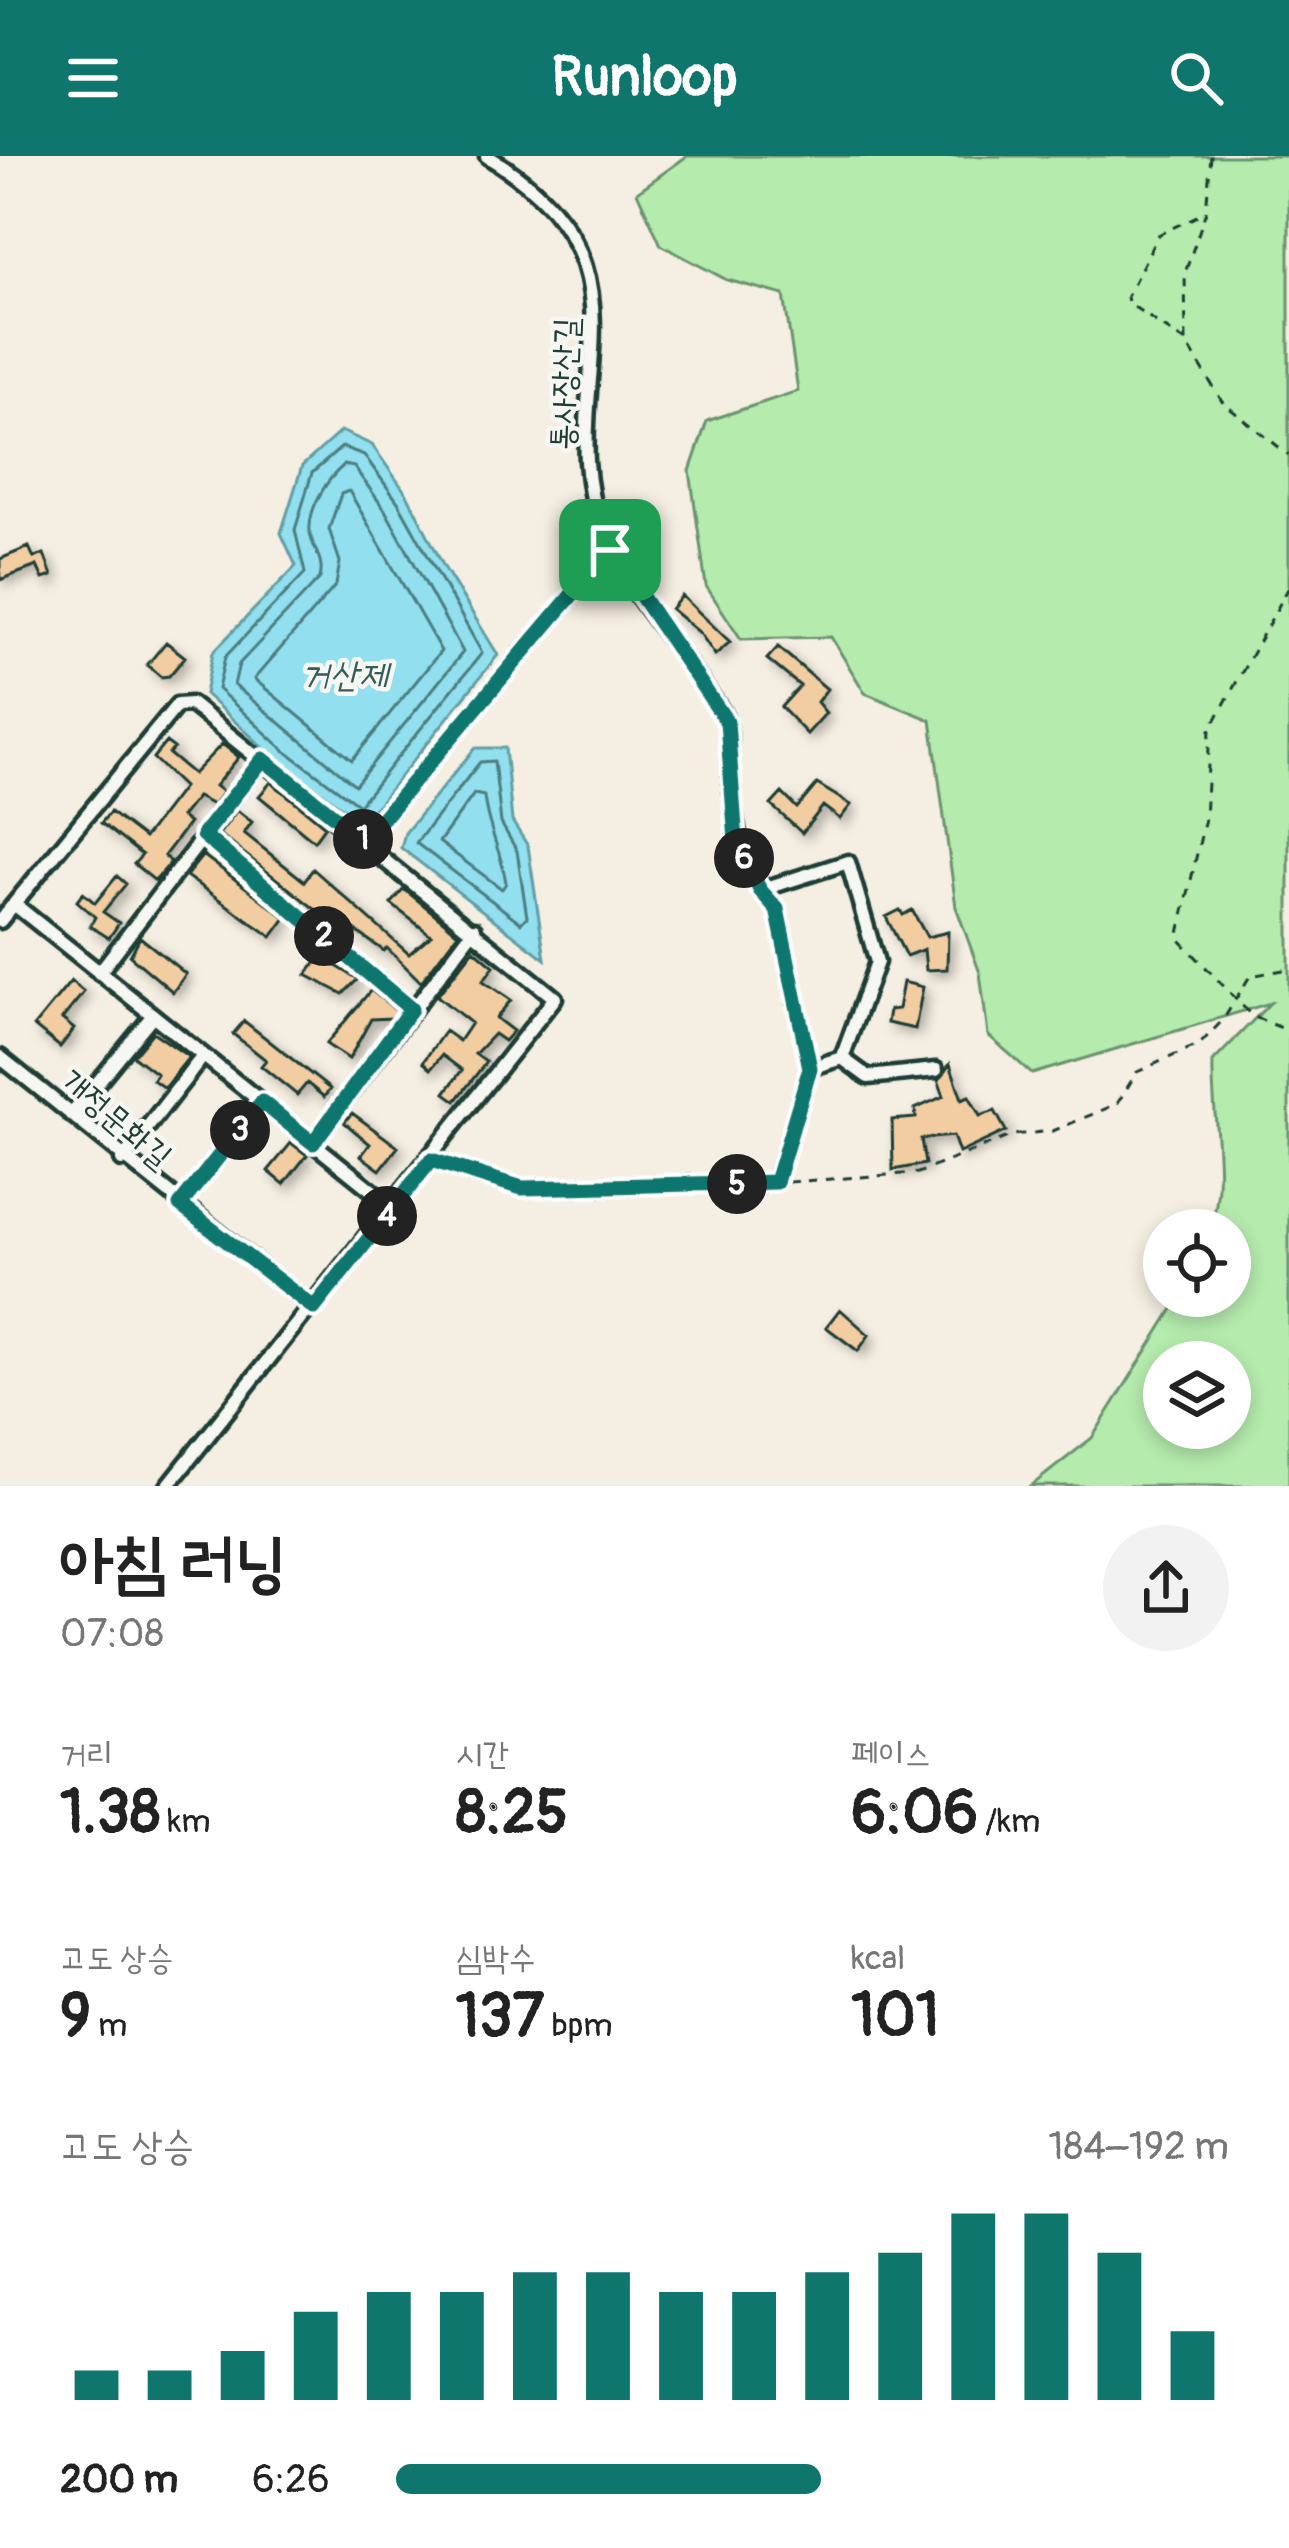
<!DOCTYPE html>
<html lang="ko">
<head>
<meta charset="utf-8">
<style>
	body { margin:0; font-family:Pangolin,"Poor Story",sans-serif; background:#f2f2f2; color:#222; height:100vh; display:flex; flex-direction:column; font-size:45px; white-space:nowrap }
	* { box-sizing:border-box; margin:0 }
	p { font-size:39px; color:#767676 }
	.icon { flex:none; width:66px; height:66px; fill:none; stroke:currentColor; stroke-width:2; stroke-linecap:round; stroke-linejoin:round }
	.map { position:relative; height:1330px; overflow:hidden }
	.panel { display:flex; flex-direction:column; background:#fff; flex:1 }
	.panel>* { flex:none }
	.tools { position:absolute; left:1143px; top:1053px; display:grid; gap:24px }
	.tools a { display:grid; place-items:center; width:108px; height:108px; border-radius:50%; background:#fff; box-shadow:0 6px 18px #0003; font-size:60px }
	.pin { position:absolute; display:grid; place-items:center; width:102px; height:102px; color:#fff; margin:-51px; border-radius:24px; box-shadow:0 6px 18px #0006 }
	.km { position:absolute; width:60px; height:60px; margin:-30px; border-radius:50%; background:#222; color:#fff; font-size:33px; line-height:60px; text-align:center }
	.round { display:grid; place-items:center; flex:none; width:126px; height:126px; border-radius:63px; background:#f2f2f2 }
	.headline { display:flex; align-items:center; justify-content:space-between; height:204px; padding:0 60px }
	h1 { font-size:66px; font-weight:700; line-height:90px }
	.metrics { display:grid; grid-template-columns:repeat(3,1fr); gap:18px; height:204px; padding:12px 60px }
	.metrics div { display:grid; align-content:center }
	.metrics b { font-size:60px; font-weight:700 }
	.metrics small { font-size:33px; font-weight:400 }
	.metrics p { font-size:33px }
	.chart { height:336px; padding:24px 60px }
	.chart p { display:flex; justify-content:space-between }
	.chart svg { width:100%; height:216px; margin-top:12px; stroke:#0f766e; stroke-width:6 }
	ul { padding:0 60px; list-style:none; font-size:39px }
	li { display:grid; grid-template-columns:192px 144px 1fr; align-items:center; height:90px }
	li i { height:30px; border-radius:15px; background:#0f766e }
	header { display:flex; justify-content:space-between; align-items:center; height:156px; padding:0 60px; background:#0f766e; color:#fff; font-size:54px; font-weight:700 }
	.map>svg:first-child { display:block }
</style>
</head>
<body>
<header><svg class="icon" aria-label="menu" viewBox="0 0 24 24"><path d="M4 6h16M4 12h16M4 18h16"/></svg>Runloop<svg class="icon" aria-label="search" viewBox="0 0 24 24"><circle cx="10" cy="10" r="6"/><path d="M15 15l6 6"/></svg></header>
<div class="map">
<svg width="1289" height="1330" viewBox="0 0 1289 1330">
	<defs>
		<filter id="shadow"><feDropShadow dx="5.5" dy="5.5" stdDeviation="6" flood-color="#0004"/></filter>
	</defs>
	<rect width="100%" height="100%" fill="#f5eee2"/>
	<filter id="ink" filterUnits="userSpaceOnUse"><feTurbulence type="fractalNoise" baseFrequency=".00833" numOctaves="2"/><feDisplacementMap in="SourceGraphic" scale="24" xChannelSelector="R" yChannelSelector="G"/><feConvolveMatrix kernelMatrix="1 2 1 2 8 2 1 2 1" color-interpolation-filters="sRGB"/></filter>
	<g filter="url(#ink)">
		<path fill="#b5ebad" stroke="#6a9470" stroke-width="3" fill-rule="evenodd" d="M687,0H1289V1330H1031L1092,1282L1181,1140H1230V1074H1209C1229,1024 1211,961 1213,906L1270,847L1032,918L988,879L980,817L956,751L931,564L865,537L831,481L741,483L706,430L690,315L707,265L798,235L784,139L727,124L661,89L637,36ZM1164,1206H1230V1272H1164Z"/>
		<path fill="#91dfef" stroke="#639ea4" stroke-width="3" d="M341,275L372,289L408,340L444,411L498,499L363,667L276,603L205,538L213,496L296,410L281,377L302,310Z
			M475,592H505L512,665L528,690L545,803L401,692L405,677Z"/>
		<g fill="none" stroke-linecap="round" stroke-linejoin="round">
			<path stroke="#4d7e7f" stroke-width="3" d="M342,291L364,299L398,346L482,497L359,649L284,594L218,533L225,501L305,417L295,374L312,317Z
				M344,309L354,311L385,354L463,496L355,629L234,529L239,508L320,422C325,402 312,394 310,376C308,352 327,323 344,309Z
				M349,335L441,495L352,604L254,523L336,429L340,406L329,373L341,338Z
				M494,605L501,667L517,695L527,761L521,767L416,687L480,606Z
				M474,638L484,640C487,672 502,696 506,727L502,733L439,686Z"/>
		</g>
		<path fill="#f2cda2" stroke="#1f3d34" stroke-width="3" filter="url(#shadow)" d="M29,391L34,402L44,398L52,420L43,423L37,410L0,424V403Z
			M682,440L730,486L715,499L700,477L671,453Z
			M166,486L185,501L169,520L161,521L147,509Z
			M778,491L827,533L817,546L826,557L807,578L781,551L800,530L767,503Z
			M166,586L174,592L169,598L193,618L222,588L239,601L215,630L223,636L213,649L197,641L181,661L189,667L164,700L171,706L155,725L134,708L142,699L101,667L110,656L144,682L183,631L153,602Z
			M271,626L325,670L314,685L259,640Z
			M817,628L851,649L840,663L823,650L802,677L771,649L782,637L797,652Z
			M237,654L252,666L244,677L304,725L313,713L409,798L431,779L391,748L404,733L458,777L421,826L387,792L384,795L345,767L336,777L321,764L324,760L219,678Z
			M203,699L286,762L272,781L186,720Z
			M117,720L126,728L103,756L119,767L109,782L90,770L95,761L77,745L83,737L95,747Z
			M900,754L903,759L912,754L927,781L948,776L947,813L926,814L924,793L906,800L886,761Z
			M140,781L186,818L173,836L130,800Z
			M474,793L494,810L483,825L511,844L496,862L513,875L504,885L494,878L475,898L486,906L456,945L445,937L462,914L442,899L431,913L423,906L445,875L459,885L471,867L437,840Z
			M321,801L358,823L343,838L306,819Z
			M71,825L84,836L62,863L74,873L60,891L34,870Z
			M903,826L923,831L915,873L887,867L889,854L898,853Z
			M371,834L397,855L393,862L371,863L349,903L326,888Z
			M244,865L330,933L324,941L307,927L297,939L261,910L266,904L233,878Z
			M153,876L189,901L164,932L153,924L157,918L133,900Z
			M950,908L962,943L969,940L980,960L995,955L1006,975L959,997L953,980L921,983L925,1008L893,1014L892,964L916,962L915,953L944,940L938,924Z
			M352,957L398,991L380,1014L361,1000L370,988L344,966Z
			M291,987L307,999L284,1028L268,1015Z
			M840,1153L869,1179L858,1195L826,1171Z"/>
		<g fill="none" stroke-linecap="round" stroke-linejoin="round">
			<g stroke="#1f3d34" stroke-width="21">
				<path id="minor" d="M203,679L411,853
					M364,684L610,394
					M760,734L848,706L877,806L842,902
					M14,748L394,1052
					M0,765L177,549L191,548L555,842L168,1330
					M99,817L263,603
					M0,901L313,1152
					M810,912L842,902L868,921L936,914
					M71,959L153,859
					M313,987L474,773
					M122,1004L203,900
					M431,1004L522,1032L775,1026L810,912L777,753C738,710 734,666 730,611C729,597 731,578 727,565C722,552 709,539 702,527C672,483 632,439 609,392C537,244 678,116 487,0
					M180,1049L262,947"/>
			</g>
			<path stroke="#1f3d34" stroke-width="3" stroke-dasharray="9 9" stroke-linecap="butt" d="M1211,0L1206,55L1185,117L1186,186L1223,247L1289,299
				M1186,186L1128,147L1127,140L1158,79L1205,56
				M1289,431L1210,574L1205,662L1178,782L1252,860L1289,875
				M789,1026L918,1017L1013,979L1053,975L1117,948L1137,916L1200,888L1223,864L1250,820L1289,813"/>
			<use href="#minor" stroke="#f6f6f2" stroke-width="12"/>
		</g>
	</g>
	<g fill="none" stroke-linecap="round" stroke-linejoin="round" filter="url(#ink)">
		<g stroke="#fff" stroke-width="24">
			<path id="route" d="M610,394L727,566L736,685L760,734L777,753L810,912L776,1026L522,1032L431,1004L314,1152L180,1049L262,946L313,987L411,853L203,679L263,603L364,684Z"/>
		</g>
		<use href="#route" stroke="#0f766e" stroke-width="15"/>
	</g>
	<g text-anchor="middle" stroke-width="9" stroke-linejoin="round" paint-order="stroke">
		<g font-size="33" fill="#1f3d34" stroke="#f6f6f2">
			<text transform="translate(563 228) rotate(-88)" y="12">통사장산길</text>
			<text transform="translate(117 962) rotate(40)" y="12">개정문화길</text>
		</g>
		<g font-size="36" font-style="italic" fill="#365d59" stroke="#f6f6f2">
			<text x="344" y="531">거산제</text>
		</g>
	</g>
</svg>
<div class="tools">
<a><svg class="icon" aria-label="locate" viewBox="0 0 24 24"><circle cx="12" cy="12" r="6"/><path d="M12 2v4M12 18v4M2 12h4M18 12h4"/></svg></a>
<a><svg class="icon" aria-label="layers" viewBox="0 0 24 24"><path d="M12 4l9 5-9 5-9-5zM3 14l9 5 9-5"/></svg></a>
</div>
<div class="pin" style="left:610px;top:394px;background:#1e9e55"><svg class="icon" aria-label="arrive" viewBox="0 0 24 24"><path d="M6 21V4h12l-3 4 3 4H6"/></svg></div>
<b class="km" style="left:363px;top:683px">1</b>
<b class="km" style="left:324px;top:780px">2</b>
<b class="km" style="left:240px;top:974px">3</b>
<b class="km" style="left:387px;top:1060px">4</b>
<b class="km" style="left:737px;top:1028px">5</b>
<b class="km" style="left:744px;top:702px">6</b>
</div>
<section class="panel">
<div class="headline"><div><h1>아침 러닝</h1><p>07:08</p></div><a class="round"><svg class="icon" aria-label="share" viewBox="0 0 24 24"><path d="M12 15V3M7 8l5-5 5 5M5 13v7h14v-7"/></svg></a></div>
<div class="metrics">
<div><p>거리</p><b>1.38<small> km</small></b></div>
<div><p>시간</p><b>8:25</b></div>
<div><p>페이스</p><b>6:06<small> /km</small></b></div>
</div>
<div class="metrics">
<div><p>고도 상승</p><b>9<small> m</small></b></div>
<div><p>심박수</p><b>137<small> bpm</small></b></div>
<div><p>kcal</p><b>101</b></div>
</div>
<div class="chart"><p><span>고도 상승</span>184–192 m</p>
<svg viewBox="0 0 160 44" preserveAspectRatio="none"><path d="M5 44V38M15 44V38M25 44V34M35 44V26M45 44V22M55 44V22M65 44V18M75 44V18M85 44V22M95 44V22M105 44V18M115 44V14M125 44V6M135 44V6M145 44V14M155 44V30"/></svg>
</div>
<ul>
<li><b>200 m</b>6:26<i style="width:51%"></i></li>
</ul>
</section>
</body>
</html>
